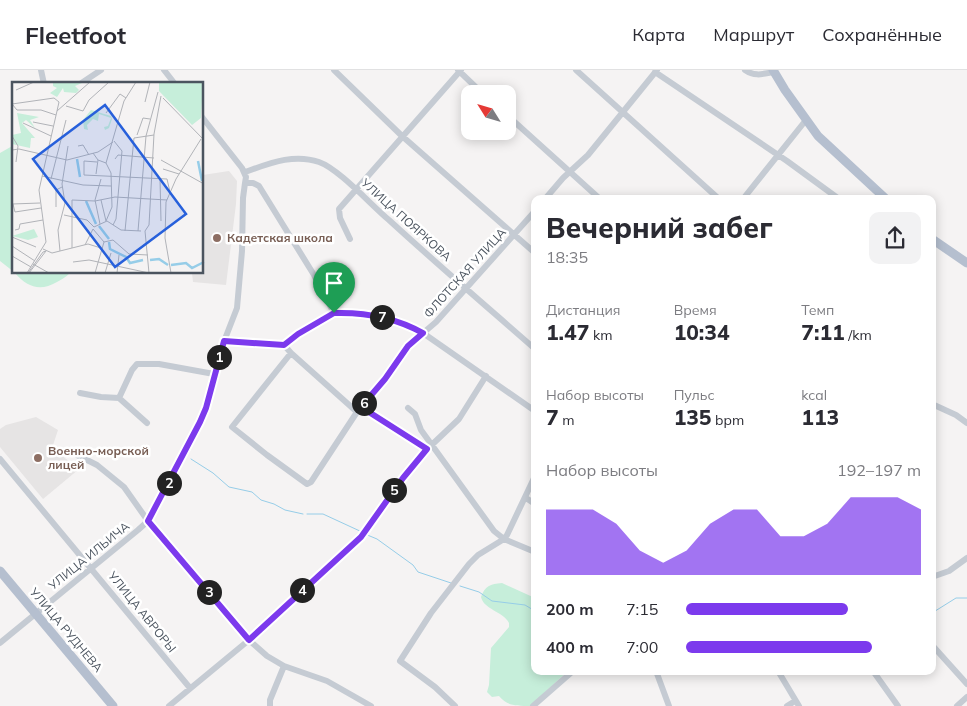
<!DOCTYPE html>
<html lang="ru">
<head>
<meta charset="utf-8">
<style>
	body { margin:0; font-family:Mulish,sans-serif; background:#f2f2f3; color:#2b2b33; height:100vh; display:flex; flex-direction:column; font-size:19px; white-space:nowrap }
	* { box-sizing:border-box; margin:0 }
	p { font-size:16px; color:#7c7c81 }
	.icon { flex:none; width:28px; height:28px; fill:none; stroke:currentColor; stroke-width:2; stroke-linecap:round; stroke-linejoin:round }
	.map { position:relative; flex:1; overflow:hidden }
	.details { position:absolute; left:531px; top:125px; width:405px; height:480px; display:flex; flex-direction:column; background:#fff; border-radius:10px; box-shadow:0 2px 12px #0003 }
	.details>* { flex:none }
	.needle { width:32px; rotate:307deg }
	.fabs { position:absolute; left:461px; top:15px; display:grid; gap:10px }
	.fabs a { display:grid; place-items:center; width:55px; height:55px; border-radius:10px; background:#fff; box-shadow:0 2px 12px #0003; font-size:25px }
	.pin { position:absolute; display:grid; place-items:center; width:42px; height:42px; color:#fff; margin:-51px -21px; border-radius:50% 50% 50% 0; rotate:-45deg; box-shadow:0 0 5px #0007 }
	.pin .icon { rotate:45deg }
	.km { position:absolute; width:25px; height:25px; margin:-12px; border-radius:50%; background:#222; color:#fff; font-size:14px; line-height:25px; text-align:center }
	.round { display:grid; place-items:center; flex:none; width:52px; height:52px; border-radius:10px; background:#f2f2f3 }
	.summary { display:flex; align-items:center; justify-content:space-between; height:85px; padding:0 15px }
	h1 { font-size:28px; font-weight:800; line-height:38px }
	.stats { display:grid; grid-template-columns:repeat(3,1fr); gap:8px; height:85px; padding:5px 15px }
	.stats div { display:grid; align-content:center }
	.stats b { font-size:21px; font-weight:800 }
	.stats small { font-size:14px; font-weight:400 }
	.stats p { font-size:14px }
	.chart { height:140px; padding:10px 15px }
	.chart p { display:flex; justify-content:space-between }
	.chart svg { width:100%; height:90px; margin-top:5px; fill:#7c3aed; opacity:.7 }
	ul { padding:0 15px; list-style:none; font-size:16px }
	li { display:grid; grid-template-columns:80px 60px 1fr; align-items:center; height:38px }
	li i { height:12px; border-radius:6px; background:#7c3aed }
	header { display:flex; align-items:center; gap:30px; box-sizing:border-box; height:70px; padding:0 25px; background:#fff; border-bottom:1px solid #e1e1e2 }
	header strong { font-size:24px }
	nav { display:flex; gap:28px; margin-inline-start:auto; font-size:18px }
	.map>svg:first-child { display:block }
</style>
</head>
<body>
<header>
<strong>Fleetfoot</strong>
<nav><a>Карта</a><a>Маршрут</a><a>Сохранённые</a></nav>
</header>
<div class="map">
<svg width="967" height="636" viewBox="0 0 967 636">
	<rect width="100%" height="100%" fill="#f5f3f3"/>
	<path fill="#e6e4e4" d="M229,101L237,111L236,134L226,215L193,212L192,203L202,202L203,105Z
		M36,347L58,360L52,378L79,399L43,429L0,377V359L6,355Z"/>
	<path fill="#c6eeda" d="M14,75V202L0,191V83Z
		M15,203H70C66,207 62,209 57,212C40,222 27,217 15,203Z
		M502,513L535,528V601H568L530,636C516,636 507,636 499,626L492,627L487,622L489,615L491,578L509,557V553C503,541 484,540 481,527C485,516 490,514 502,513Z"/>
	<g fill="none" stroke-linecap="round" stroke-linejoin="round">
		<path stroke="#96cde8" stroke-width="1" d="M191,389L213,403L229,417L252,422L261,430L274,434L285,440L303,444
			M307,444H323L362,462
			M365,464L377,469L413,495L418,502L451,513
			M460,516L479,522L492,531L525,535L535,541
			M932,543L956,528H967"/>
		<path stroke="#c5cbd3" stroke-width="6" d="M41,0L44,14
			M164,0L175,14
			M334,0L402,66L535,183
			M458,0L483,24
			M576,0L719,129
			M745,0C755,7 763,4 773,2
			M655,2L787,91L839,129
			M80,14L101,0
			M508,46L600,129
			M202,47L242,98L246,107L245,113H253L259,116L314,205L334,243
			M245,102C268,94 293,83 319,92C339,99 371,135 389,150C437,194 486,236 535,279
			M545,129L563,108L588,85L657,0
			M743,129L806,50
			M350,169L340,148L339,139L461,0
			M224,271L284,275L291,283L357,342
			M284,275L299,264L334,243L370,245L399,252L423,263L535,341
			M291,283L232,357L267,385L307,414L311,412L357,342L385,309L408,276L436,252L535,141
			M80,323L101,327L119,328L147,353
			M119,328L132,300L137,294H159L214,304
			M932,334L956,345L967,353
			M361,337L427,379
			M408,338L415,344L421,360L494,461L504,469L535,482
			M77,385L97,395L124,417L148,451L249,570L267,586L284,596L327,611L371,636
			M0,389L190,618
			M526,428L535,434
			M932,507L949,501L967,488
			M0,573L138,460L148,451L156,439L206,338L223,274L237,238L242,181L243,128L245,113
			M932,575L967,614
			M656,601L669,636
			M702,601H717
			M778,601L799,636
			M873,601L898,636
			M169,636L249,570L361,467L403,407L420,386L459,349L486,306
			M270,636V630L284,596
			M455,636L435,617L400,591L431,543L469,494L478,485L504,469L507,465L535,406
			M533,636L573,601
			M787,636L795,631
			M957,636L967,627"/>
		<path stroke="#b5bfcf" stroke-width="9" d="M773,0L785,20L818,66L886,129
			M932,169L967,193
			M0,501L113,636"/>
	</g>
	<g fill="none" stroke-linecap="round" stroke-linejoin="round">
		<g stroke="#fff" stroke-width="10">
			<path id="route" d="M334,243C365,242 396,248 423,263L408,276L385,309L361,337L427,379L403,408L361,467L249,570L148,451L200,352L206,338L224,271L284,275L298,264Z"/>
		</g>
		<use href="#route" stroke="#7c3aed" stroke-width="6"/>
	</g>
	<g fill="#8d6e63" stroke="#fff" stroke-width="2">
		<circle cx="217" cy="168" r="5"/>
		<circle cx="38" cy="388" r="5"/>
	</g>
	<g text-anchor="middle" stroke-width="5" stroke-linejoin="round" paint-order="stroke">
		<g font-size="12" fill="#4b545f" stroke="#fff">
			<text transform="translate(406 150) rotate(42)" y="4">УЛИЦА ПОЯРКОВА</text>
			<text transform="translate(465 203) rotate(-48)" y="4">ФЛОТСКАЯ УЛИЦА</text>
			<text transform="translate(89 486) rotate(-39)" y="4">УЛИЦА ИЛЬИЧА</text>
			<text transform="translate(142 542) rotate(51)" y="4">УЛИЦА АВРОРЫ</text>
			<text transform="translate(66 560) rotate(50)" y="4">УЛИЦА РУДНЕВА</text>
		</g>
		<g font-size="12" font-weight="bold" fill="#785e54" stroke="#fff" text-anchor="start">
			<text x="227" y="172">Кадетская школа</text>
			<text x="48" y="385">Военно-морской<tspan x="48" dy="14">лицей</tspan></text>
		</g>
	</g>
	<g transform="translate(12 12)">
		<rect width="191" height="191" fill="#f5f3f3"/>
		<path d="M41,0H65L70,1L63,4L67,8L64,11L52,10L51,6L45,15L38,11L45,6L41,4ZM147,0H191L189,36L180,43L147,9ZM79,28L99,34L100,37L97,46L93,48L92,45L96,44L99,36L87,32L86,39L81,37L75,43L76,48L72,47L71,38ZM5,31L27,35L18,38L23,46L14,38L10,41L23,56H19L18,66L0,62V53L9,51ZM22,147L26,155L16,158L0,154Z" fill="#c6eeda"/>
		<path fill="none" stroke="#96cde8" stroke-width="2.5" d="M65,77L68,95M186,79L190,99M74,119L84,142M87,144L97,157M97,160L98,167L114,175L118,181L131,178M138,178L147,177L156,183M159,183L174,181L180,186L192,180"/>
		<path fill="none" stroke="#b1b3b8" stroke-width="1" d="M4,8L22,0M151,16L192,58M77,18L97,0M133,20L138,0M0,22L42,16L47,20L45,29M0,22L5,28H29L44,33M54,24L71,29L77,18M45,29L78,0M94,31L108,12L114,16M21,40L41,44M11,41L39,54M125,53L131,36L138,37M0,54L6,64L4,80M66,64L71,63L77,73M0,68L7,67L55,78L86,70L101,60M81,71L86,78L84,92M103,77L106,73L142,76M86,78L94,81L99,91L100,125L94,139M149,78L192,102M85,80L72,79V93L155,97L158,110M94,81L112,19L124,0M151,87L167,92M30,94L71,103L99,104M39,97L54,38M148,97L149,139M89,118L94,139M0,122L28,121M1,122L3,130L29,126M44,125V108L50,105M52,133L75,138L82,145L95,139L109,148L129,149M88,142L83,118L89,97M101,143L104,137L110,69L102,59M81,147L92,160L101,158L117,172L136,173M3,148L7,147L8,142L31,138M113,149L122,56L142,53M126,149L134,54L146,10M133,149L137,143L142,52L149,14M133,149L137,191M0,155L24,165M73,163L81,147M0,164L23,179M60,166V118L83,119L103,115L155,118M31,167L40,171L76,162L89,166M48,169L46,148L53,121L50,102L56,64M0,174L19,185M61,180L77,178L137,191M21,182L37,191M15,191L34,160L27,108L45,29M16,191L31,170L34,169L17,191M83,191L92,160M93,191L99,171M105,191L107,173M159,191L153,156L154,120L164,97L189,57"/>
		<path fill="#2760db" fill-opacity="0.15" stroke="#2760db" stroke-width="2.5" d="M93,23L174,132L103,185L21,77Z"/>
		<rect width="191" height="191" fill="none" stroke="#4b545f" stroke-width="2.5"/>
	</g>
</svg>
<div class="fabs">
<a><svg class="needle" viewBox="-14 -14 28 28"><path d="M0-13l5 13h-10z" fill="#e53935"/><path d="M0 13l5-13h-10z" fill="#7c7c81"/></svg></a>
</div>
<div class="pin" style="left:334px;top:243px;background:#1e9e55"><svg class="icon" aria-label="arrive" viewBox="0 0 24 24"><path d="M6 21V4h12l-3 4 3 4H6"/></svg></div>
<b class="km" style="left:219px;top:287px">1</b>
<b class="km" style="left:169px;top:413px">2</b>
<b class="km" style="left:209px;top:522px">3</b>
<b class="km" style="left:302px;top:520px">4</b>
<b class="km" style="left:394px;top:420px">5</b>
<b class="km" style="left:364px;top:333px">6</b>
<b class="km" style="left:382px;top:247px">7</b>
<section class="details">
<div class="summary"><div><h1>Вечерний забег</h1><p>18:35</p></div><a class="round"><svg class="icon" aria-label="share" viewBox="0 0 24 24"><path d="M12 15V3M7 8l5-5 5 5M5 13v7h14v-7"/></svg></a></div>
<div class="stats">
<div><p>Дистанция</p><b>1.47<small> km</small></b></div>
<div><p>Время</p><b>10:34</b></div>
<div><p>Темп</p><b>7:11<small> /km</small></b></div>
</div>
<div class="stats">
<div><p>Набор высоты</p><b>7<small> m</small></b></div>
<div><p>Пульс</p><b>135<small> bpm</small></b></div>
<div><p>kcal</p><b>113</b></div>
</div>
<div class="chart"><p><span>Набор высоты</span>192–197 m</p>
<svg viewBox="0 0 160 44" preserveAspectRatio="none"><path d="M0 44V12L10 12L20 12L30 19L40 32L50 38L60 32L70 19L80 12L90 12L100 25L110 25L120 19L130 6L140 6L150 6L160 12V44z"/></svg>
</div>
<ul>
<li><b>200 m</b>7:15<i style="width:69%"></i></li>
<li><b>400 m</b>7:00<i style="width:79%"></i></li>
</ul>
</section>
</div>
</body>
</html>
